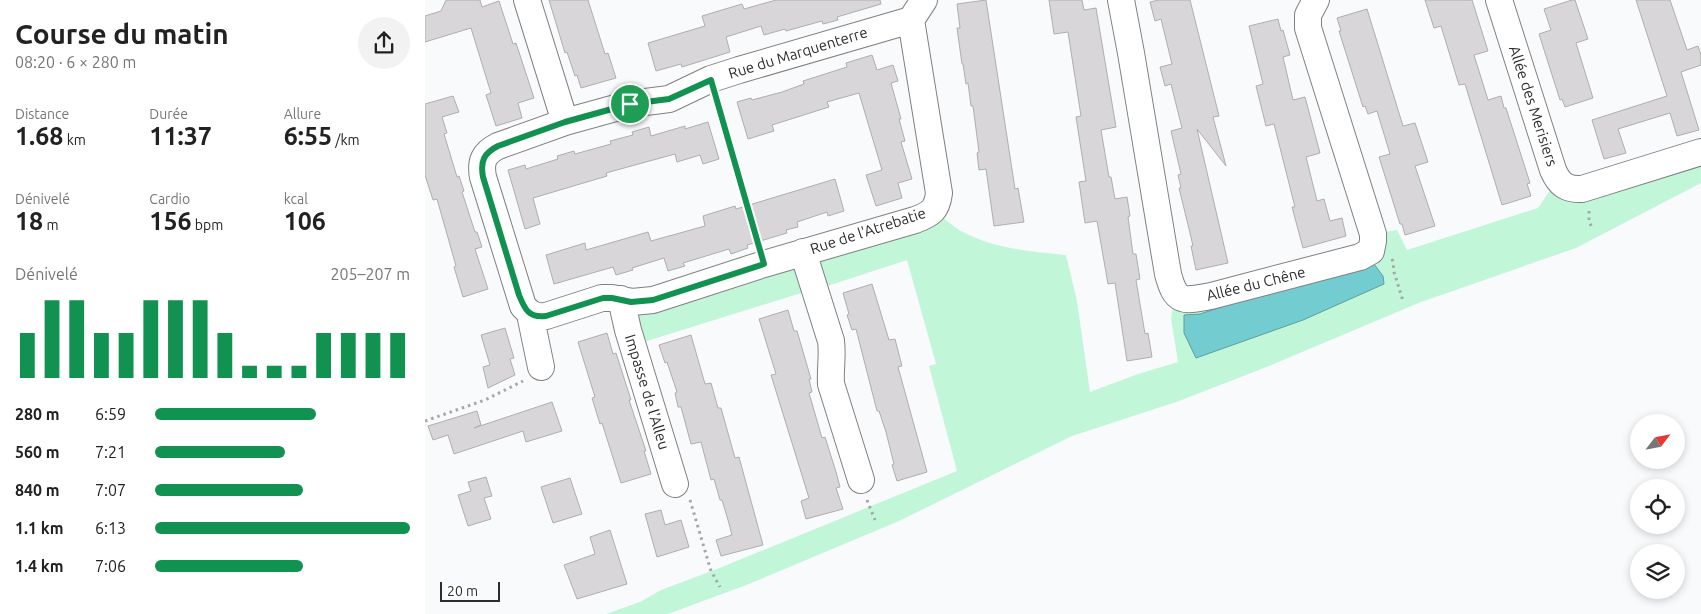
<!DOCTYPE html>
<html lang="fr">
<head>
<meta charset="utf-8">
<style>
	body { margin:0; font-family:Ubuntu,sans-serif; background:#f2f2f2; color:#222; height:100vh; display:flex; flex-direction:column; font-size:19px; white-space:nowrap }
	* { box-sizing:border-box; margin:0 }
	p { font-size:16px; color:#767676 }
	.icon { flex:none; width:28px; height:28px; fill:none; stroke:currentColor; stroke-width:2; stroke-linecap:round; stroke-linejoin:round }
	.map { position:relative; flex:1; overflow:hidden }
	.panel { display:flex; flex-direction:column; background:#fff; width:425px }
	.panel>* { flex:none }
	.needle { width:32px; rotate:58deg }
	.tools { position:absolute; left:1205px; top:414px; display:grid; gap:10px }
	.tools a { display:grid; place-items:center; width:55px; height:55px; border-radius:50%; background:#fff; box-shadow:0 2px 8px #0003; font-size:25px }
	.scale { position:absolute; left:15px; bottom:12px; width:60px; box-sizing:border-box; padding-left:5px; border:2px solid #2c2d2d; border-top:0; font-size:14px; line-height:18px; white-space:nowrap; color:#2c2d2d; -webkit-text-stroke:4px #fff; paint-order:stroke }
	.pin { position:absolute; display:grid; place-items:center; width:42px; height:42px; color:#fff; margin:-21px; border:2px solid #fff; border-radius:50%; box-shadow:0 1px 5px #0007 }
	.round { display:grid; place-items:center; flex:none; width:52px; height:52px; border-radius:26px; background:#f2f2f2 }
	.summary { display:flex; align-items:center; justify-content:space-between; height:85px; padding:0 15px }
	h1 { font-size:28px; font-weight:600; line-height:38px }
	.metrics { display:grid; grid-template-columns:repeat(3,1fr); gap:8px; height:85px; padding:5px 15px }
	.metrics div { display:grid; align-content:center }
	.metrics b { font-size:25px; font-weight:600 }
	.metrics small { font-size:14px; font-weight:400 }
	.metrics p { font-size:14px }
	.chart { height:140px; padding:10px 15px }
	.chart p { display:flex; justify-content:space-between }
	.chart svg { width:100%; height:90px; margin-top:5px; stroke:#129250; stroke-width:6 }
	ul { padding:0 15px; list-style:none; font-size:16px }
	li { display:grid; grid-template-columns:80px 60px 1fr; align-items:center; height:38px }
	li i { height:12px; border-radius:6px; background:#129250 }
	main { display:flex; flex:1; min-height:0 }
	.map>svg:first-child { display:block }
</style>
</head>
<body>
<main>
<section class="panel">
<div class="summary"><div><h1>Course du matin</h1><p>08:20 · 6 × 280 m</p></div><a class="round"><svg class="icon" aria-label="share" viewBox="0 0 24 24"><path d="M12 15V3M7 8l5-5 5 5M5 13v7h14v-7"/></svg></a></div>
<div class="metrics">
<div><p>Distance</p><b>1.68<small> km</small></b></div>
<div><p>Durée</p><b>11:37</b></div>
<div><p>Allure</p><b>6:55<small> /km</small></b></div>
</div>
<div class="metrics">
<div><p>Dénivelé</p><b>18<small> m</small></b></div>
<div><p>Cardio</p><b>156<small> bpm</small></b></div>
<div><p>kcal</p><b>106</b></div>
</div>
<div class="chart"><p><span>Dénivelé</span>205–207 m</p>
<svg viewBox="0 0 160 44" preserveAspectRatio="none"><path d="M5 44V22M15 44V6M25 44V6M35 44V22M45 44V22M55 44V6M65 44V6M75 44V6M85 44V22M95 44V38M105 44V38M115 44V38M125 44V22M135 44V22M145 44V22M155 44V22"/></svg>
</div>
<ul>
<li><b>280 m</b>6:59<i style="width:63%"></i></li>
<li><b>560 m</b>7:21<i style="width:51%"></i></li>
<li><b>840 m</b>7:07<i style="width:58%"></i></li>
<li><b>1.1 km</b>6:13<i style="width:100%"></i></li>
<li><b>1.4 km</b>7:06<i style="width:58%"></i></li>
</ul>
</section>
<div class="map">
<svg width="1276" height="614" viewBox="0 0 1276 614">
	<rect width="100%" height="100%" fill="#f9fafb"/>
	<path fill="#c1f6d8" d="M1276,152V183L1151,248L996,302L844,366L754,401L647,436L474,521L324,584L243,614H181L215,602L236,590L292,569L532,471L504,366L511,364L482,260L390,290L373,294L222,341L203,330L199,316L509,210C518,217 527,226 536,231C568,249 606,251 641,255L652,301L665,392L713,374L753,362L746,318L748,306L935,257L948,234L972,230L982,250L1113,208L1132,180L1146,189Z"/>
	<path fill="#73cdd0" stroke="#5e9d9f" d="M949,264L958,276L959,284L878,320L771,358L759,333V315L775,314L845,291Z"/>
	<path fill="#d8d6d8" stroke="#afaeaf" d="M21,0H55L57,7L74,1L88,44L91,43L109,98L93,103L97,118L71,126L61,95L66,93L46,28L0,42V16L16,11Z
		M124,0H163L180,54L183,53L191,78L156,88L152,75L150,76L142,52L140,53Z
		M351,0H455L456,4L412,17L413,20L398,24L397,21L361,31L360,29L339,35L336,26L301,37L305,52L257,67L256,64L231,71L223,43L280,26L277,16L317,4L319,9Z
		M561,0L590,189L593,188L599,222L569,226L561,169L554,170L552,153L554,152L548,106H546L543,83L541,84L538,64H537L532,28H535L532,4Z
		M624,0H657L659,10L671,8L691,127L676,130L684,177H686L690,199L702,197L705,216L703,217L708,254H711L715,279L711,280L720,334L723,333L727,357L702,361L690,283L683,284L672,221L660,223L654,182L661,181L651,117L656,116L643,32L629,34Z
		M734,0H765L794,116L788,117L801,166L772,129L803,263L771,270L766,246H768L765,233L754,188H756L753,175L756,174L746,131L757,128L746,84L740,86L735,67L747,64L736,19L730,21L725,2Z
		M1000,0H1047L1063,51L1049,55L1063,100L1076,96L1079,108H1081L1105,183L1102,184L1106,196L1077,205L1040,84L1034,85L1016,26L1009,28Z
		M1147,0H1150L1163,39L1151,43L1168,98L1140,107L1137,99L1135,100L1114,34L1126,30L1119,9Z
		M1211,0H1245L1262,50L1273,46L1276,55V65L1256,72L1274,130L1252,136L1245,113L1193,129L1201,153L1179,159L1167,120L1242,96Z
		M942,9L978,126L990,123L1003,162L990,166L1010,226L980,235L977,224H975L954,157L965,154L952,111L943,114L940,106L938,107L914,31H916L912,18Z
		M853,19L856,31L858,30L865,55L858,57L868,100L880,97L895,153L881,157L892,201L899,199L905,221L917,218L921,236L878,248L867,207H870L849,124L841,126L831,86L838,84L824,26Z
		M447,55L452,70L468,65L473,81L466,83L476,119H474L480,141L476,142L487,179L473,183L477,198L451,206L441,175L457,170L434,93L402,102L404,107L347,125L349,131L323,139L312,102L326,98L327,100L357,92L379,84L378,81L422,67L421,63Z
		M28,96L34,112L17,117L22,133L19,134L32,177L34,176L39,191L37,192L50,232H52L57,247L50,249L63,289L38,297L29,267L31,266L12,199L8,200L0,175V104Z
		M283,122L294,159L278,164L275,155L252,162L250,154L181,173L182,176L108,198L115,224L100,229L83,170L100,165L101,169L133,159L132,156L149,151L150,154L186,144L185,141L208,135L207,132L224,127L226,136L260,126V129Z
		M410,179L419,211L403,216L402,212L372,222L373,227L361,230L362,233L322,245L323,248L306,254L304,249L258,263L260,266L243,271L239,258L207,268L208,270L191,275L188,267L129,284L121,255L160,243L161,250L223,232L226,241L280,226L278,216L310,206L311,209Z
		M447,284L464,340L470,339L477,366L473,367L502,472L472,481L467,465L469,464L461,432L454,411H452L431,329L427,330L422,315L424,314L418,293Z
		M363,310L369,331H372L386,379H384L387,392L384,393L397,438L400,437L411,472L415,487L411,488L418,509L381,519L376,501L384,498L346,375L351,374L334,319Z
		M80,328L89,358L85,359L90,375L63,388L58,367L65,365L56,335Z
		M182,333L188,354L191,353L206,400H204L221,451H219L226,474L196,483L177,423L175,424L167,398L170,397L153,342Z
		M266,335L280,384L286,383L293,408H296L310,458L314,457L338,545L296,556L291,540L307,535L303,520L297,500H295L289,479L286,480L276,442L266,444L256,407H253L250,393L252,392L242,362L240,363L234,345Z
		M127,402L137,431L101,442L98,431L29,454L23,435L8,440L3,426L52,411L56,425L49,428Z
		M61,477L67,496L59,498L66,519L43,526L33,495L46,491L43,482Z
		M145,478L157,514L128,523L116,487Z
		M236,510L240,525L256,520L264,547L232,557L220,514Z
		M185,530L202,584L152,599L139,565L170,554L165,537Z"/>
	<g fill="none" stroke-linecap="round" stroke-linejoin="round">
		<g stroke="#808082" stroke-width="28">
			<path id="minor" d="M102,0L140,122
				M696,0L706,53L743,274C751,304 758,301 786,296L935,257L946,251L948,241V234L883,28V15L891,0
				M1074,0L1128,170C1134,184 1141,190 1157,189L1276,152
				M486,20L314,70L286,79L244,99L205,104L140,122L73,146C59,153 55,161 58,177L98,306C105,314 110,317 121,316L177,298H187L207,302L228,300L339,264L490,220C506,214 512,210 514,193L486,20L499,0
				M378,252L406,341C408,355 405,370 406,384L436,480
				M196,299L203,330L250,484
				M105,314L116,367"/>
		</g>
		<path stroke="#a6a7a8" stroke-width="3" stroke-dasharray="2.5 4" stroke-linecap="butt" d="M292,99L334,242
			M1164,211V220L1166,226
			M967,259L968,262L969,272L978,301
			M0,421L60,400L98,381
			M265,500L286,571L295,587
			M442,500L450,520"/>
		<use href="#minor" stroke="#fff" stroke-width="26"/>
	</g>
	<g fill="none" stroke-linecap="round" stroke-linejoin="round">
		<g stroke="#fff" stroke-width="10">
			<path id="route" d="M286,80L339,264L228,300L206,302L187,298H178L121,316C104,318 100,310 94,295L58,177C55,161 59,153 73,146L140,122L205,104L244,99Z"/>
		</g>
		<use href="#route" stroke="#129250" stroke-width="6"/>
	</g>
	<g text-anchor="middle" stroke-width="4.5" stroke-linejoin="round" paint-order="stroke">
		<g font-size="15" fill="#2c2d2d" stroke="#fff">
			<text transform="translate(373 53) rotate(-17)" y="5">Rue du Marquenterre</text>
			<text transform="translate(1108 106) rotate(72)" y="5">Allée des Merisiers</text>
			<text transform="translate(443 231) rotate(-18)" y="5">Rue de l'Atrebatie</text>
			<text transform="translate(831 284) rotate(-14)" y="5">Allée du Chêne</text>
			<text transform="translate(222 392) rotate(73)" y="5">Impasse de l'Alleu</text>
		</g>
	</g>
</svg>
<div class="tools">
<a><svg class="needle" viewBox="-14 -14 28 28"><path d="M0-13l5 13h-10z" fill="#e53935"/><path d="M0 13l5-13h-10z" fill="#767676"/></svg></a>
<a><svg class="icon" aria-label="locate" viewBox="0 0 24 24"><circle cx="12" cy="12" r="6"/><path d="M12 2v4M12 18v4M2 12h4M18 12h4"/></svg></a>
<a><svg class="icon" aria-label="layers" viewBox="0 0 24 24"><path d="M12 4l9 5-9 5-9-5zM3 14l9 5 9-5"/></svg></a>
</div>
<div class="scale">20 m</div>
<div class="pin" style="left:205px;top:104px;background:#1e9e55"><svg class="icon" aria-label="arrive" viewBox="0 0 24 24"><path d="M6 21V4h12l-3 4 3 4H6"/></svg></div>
</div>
</main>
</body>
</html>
